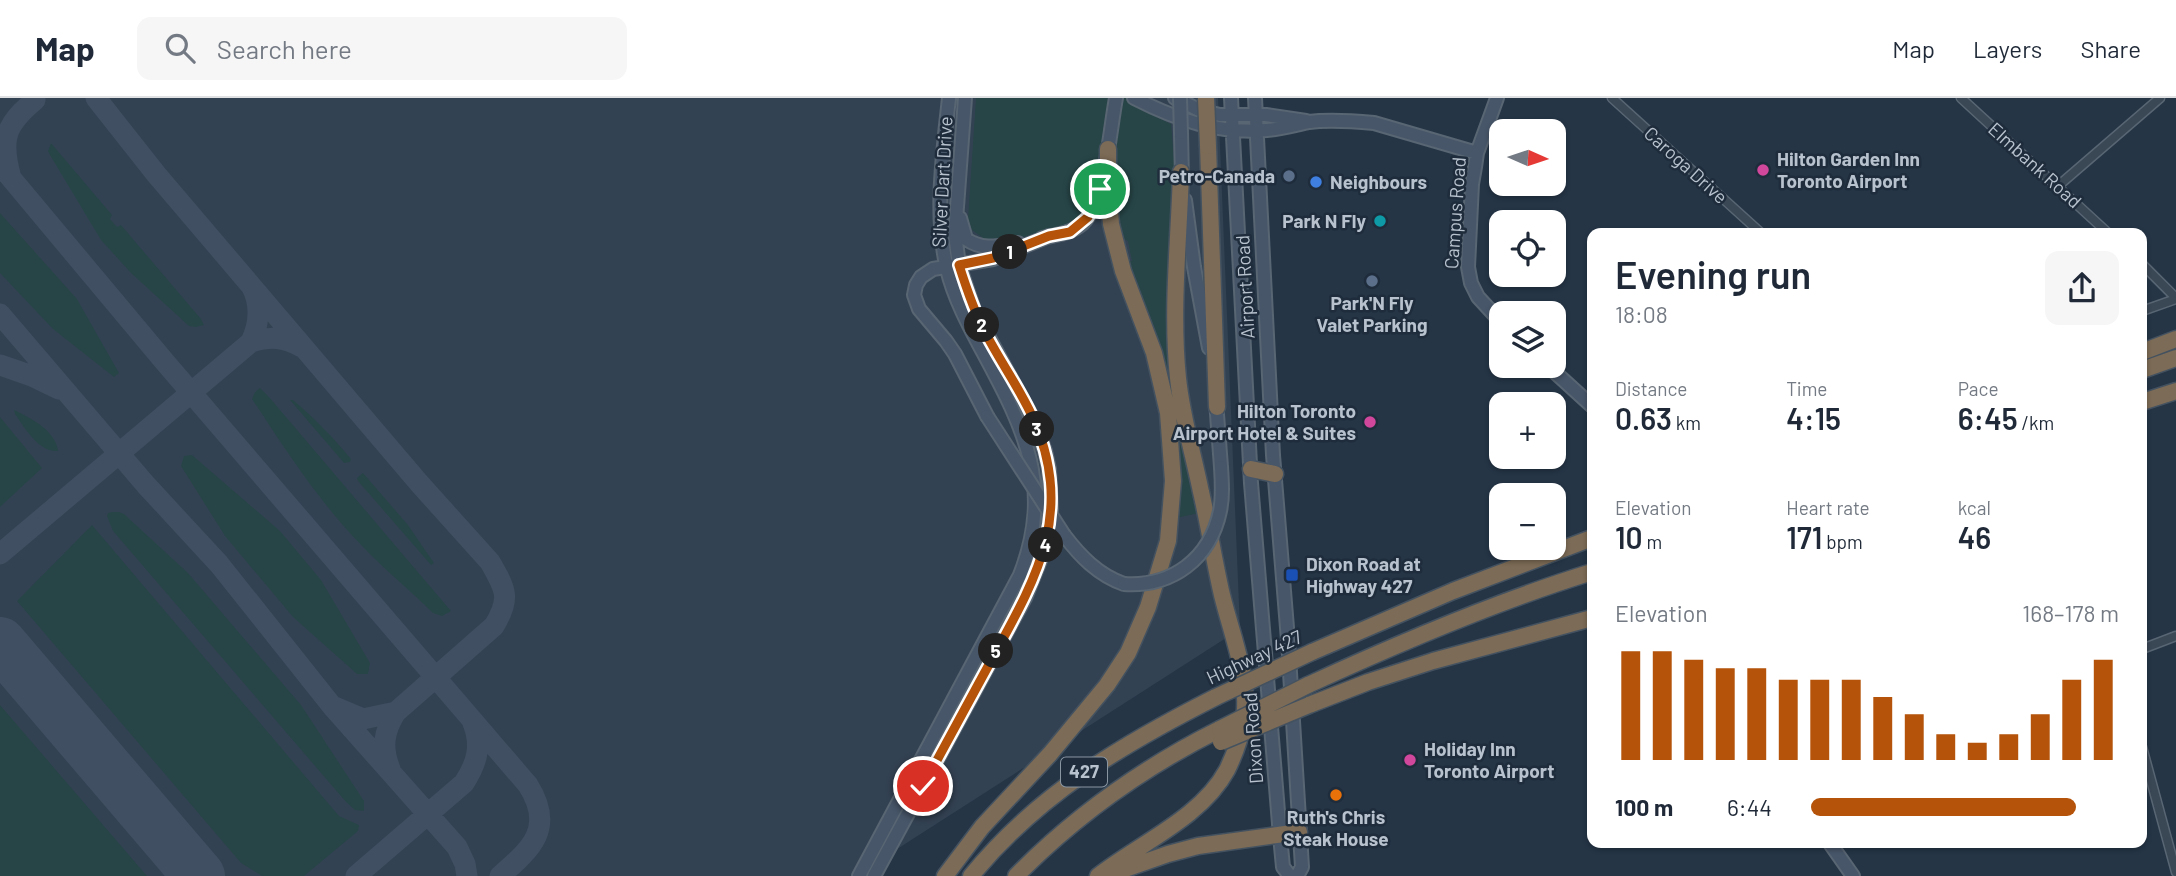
<!DOCTYPE html>
<html lang="en">
<head>
<meta charset="utf-8">
<style>
	body { margin:0; font-family:Barlow,sans-serif; background:#f6f6f7; color:#1f2937; height:100vh; display:flex; flex-direction:column; font-size:26px; white-space:nowrap }
	* { box-sizing:border-box; margin:0 }
	p { font-size:23px; color:#747a83 }
	.icon { flex:none; width:38px; height:38px; fill:none; stroke:currentColor; stroke-width:2; stroke-linecap:round; stroke-linejoin:round }
	.map { position:relative; flex:1; overflow:hidden }
	.side { position:absolute; left:1587px; top:130px; width:560px; height:620px; display:flex; flex-direction:column; background:#fff; border-radius:14px; box-shadow:0 2px 5px #0004 }
	.side>* { flex:none }
	.needle { width:46px; rotate:93deg }
	.tools { position:absolute; left:1489px; top:21px; display:grid; gap:14px }
	.tools a { display:grid; place-items:center; width:77px; height:77px; border-radius:14px; background:#fff; box-shadow:0 2px 5px #0004; font-size:35px }
	.pin { position:absolute; display:grid; place-items:center; width:60px; height:60px; color:#fff; margin:-30px; border:4px solid #fff; border-radius:50%; box-shadow:0 2px 7px #0007 }
	.km { position:absolute; width:35px; height:35px; margin:-18px; border-radius:50%; background:#222; color:#fff; font-size:19px; line-height:35px; text-align:center }
	.round { display:grid; place-items:center; flex:none; width:74px; height:74px; border-radius:14px; background:#f6f6f7 }
	.headline { display:flex; align-items:center; justify-content:space-between; height:119px; padding:0 28px }
	h1 { font-size:38px; font-weight:600; line-height:52px }
	.stats { display:grid; grid-template-columns:repeat(3,1fr); gap:10px; height:119px; padding:7px 28px }
	.stats div { display:grid; align-content:center }
	.stats b { font-size:30px; font-weight:600 }
	.stats small { font-size:19px; font-weight:400 }
	.stats p { font-size:19px }
	.chart { height:196px; padding:14px 28px }
	.chart p { display:flex; justify-content:space-between }
	.chart svg { width:100%; height:126px; margin-top:7px; stroke:#b45309; stroke-width:6 }
	ul { padding:0 28px; list-style:none; font-size:23px }
	li { display:grid; grid-template-columns:112px 84px 1fr; align-items:center; height:52px }
	li i { height:18px; border-radius:9px; background:#b45309 }
	header { display:flex; align-items:center; gap:42px; box-sizing:border-box; height:98px; padding:0 35px; background:#fff; border-bottom:2px solid #e0e1e3 }
	header strong { font-size:33px }
	nav { display:flex; gap:38px; margin-inline-start:auto; font-size:24px }
	.search { width:490px; height:63px; background:#f6f6f7; display:flex; align-items:center; gap:18px; box-sizing:border-box; padding:0 24px; border-radius:14px; color:#747a83; font-size:26px }
	.map>svg:first-child { display:block }
</style>
</head>
<body>
<header>
<strong>Map</strong>
<div class="search"><svg class="icon" aria-label="search" viewBox="0 0 24 24"><circle cx="10" cy="10" r="6"/><path d="M15 15l6 6"/></svg>Search here</div>
<nav><a>Map</a><a>Layers</a><a>Share</a></nav>
</header>
<div class="map">
<svg width="2176" height="778" viewBox="0 0 2176 778">
	<rect width="100%" height="100%" fill="#253546"/>
	<path fill="#334253" d="M0,0H1218L1240,531L855,778H0Z"/>
	<path fill="#274547" d="M976,0H1108L1101,47L1084,116L1082,115L1069,128L1044,132L1024,139L1009,138L986,142L972,132L968,121Z
		M1124,0H1128L1140,11L1171,26L1175,74L1173,160L1199,415L1176,420L1179,372L1129,163H1132L1128,143L1122,140C1117,111 1112,79 1115,50C1116,33 1121,16 1124,0Z
		M51,45L112,117L110,121L117,129L121,127L201,221L204,227L196,229L189,228L131,175L101,142L50,57L48,53Z
		M0,115L77,201L119,275L114,279L53,231L0,175Z
		M260,290L269,299L451,513L442,518L433,515C411,493 387,474 366,452C321,407 287,354 252,301L255,294Z
		M290,302H293C314,320 334,340 351,361L350,364L344,365Z
		M14,312C31,320 56,333 58,353C39,355 24,329 15,316Z
		M0,319L42,370L0,409Z
		M192,357L280,433L321,482L370,565L368,576H357L293,519L225,438L181,368L184,358Z
		M363,375L408,427L434,465L431,467L358,383L357,380Z
		M112,414H119L124,416L188,475L301,607L364,703V713L355,712L346,704L113,433L107,418L108,415Z
		M92,427L339,718L359,727L358,733L304,778H262L241,765L17,503Z
		M0,607L147,778H0Z"/>
	<g fill="none" stroke-linecap="round" stroke-linejoin="round">
		<path stroke="#405062" stroke-width="21" d="M96,0L156,76L419,385L490,464C506,492 511,500 494,528L396,614L363,621L332,608
			M0,67L164,263L528,687C555,730 532,750 500,778
			M11,80C0,41 5,27 35,2
			M0,216L146,387L219,466L332,608L457,749L465,766L467,778
			M251,244C259,227 261,207 252,189
			M0,267L32,278L59,291
			M0,456L251,244C271,238 284,239 302,249
			M390,671C381,649 384,633 396,614
			M191,768L210,778
			M356,778L464,685C477,665 482,648 473,625"/>
		<path stroke="#405062" stroke-width="52" d="M0,545L199,778"/>
		<g stroke="#586572" stroke-width="11">
			<path id="street" d="M1612,0L1761,135
				M1961,0L2108,135
				M2058,88L2160,0
				M2142,166L2176,200
				M2142,213L2176,201
				M2142,551L2176,538
				M2142,649L2176,774"/>
		</g>
		<g stroke="#586572" stroke-width="16">
			<path id="secondary" d="M1134,0C1177,22 1218,36 1267,32C1282,31 1295,27 1309,24C1330,21 1353,23 1374,25L1477,55
				M1175,0L1199,12L1220,17H1266L1306,23
				M1231,0L1251,385L1280,738L1283,769L1290,778
				M1255,0L1273,357L1288,542L1302,769L1297,778
				M1497,0L1477,55L1475,69L1472,86L1468,169L1471,185L1478,199L1502,225
				M1181,35L1182,81
				M1185,102L1194,169L1209,250
				M960,120L966,141C983,153 999,148 1018,145
				M1042,140C1057,137 1072,135 1083,125C1105,104 1110,31 1116,0
				M1548,268L1592,308
				M1216,303L1221,369
				M987,318L955,256L946,243L919,211L914,197L916,187L921,179L933,171L993,161L1049,138
				M1064,437C1080,458 1098,477 1124,486
				M1829,744L1853,778
				M859,778L1020,477C1054,390 1025,332 983,254C969,228 954,200 947,171C934,116 943,56 949,0
				M874,778L1025,500L1045,450L1051,412L1049,371L1045,353L1033,321L974,212L959,167L955,136L965,0"/>
		</g>
		<g stroke="#445260" stroke-width="19">
			<path id="highway" d="M1208,48L1217,309
				M2142,254L2176,241
				M2142,272L2176,260
				M2142,304L2176,293
				M1251,371L1275,376
				M1312,554L1453,493L1592,440
				M1308,587C1401,544 1495,504 1592,474
				M1309,607L1368,584L1433,563L1592,520
				M945,778L982,729L1050,656L1107,587L1128,555L1148,509L1168,443L1173,383L1168,315L1154,255L1123,173L1111,126L1108,89V51
				M971,778C1038,696 1123,646 1216,599
				M1016,778C1076,717 1144,669 1220,631
				M1098,778C1140,745 1201,720 1227,672C1236,654 1244,630 1245,611C1247,573 1231,534 1222,497C1214,463 1209,428 1201,394C1193,355 1182,319 1178,280C1171,212 1179,142 1181,74
				M1105,778L1168,756L1198,748L1299,734"/>
		</g>
		<use href="#street" stroke="#3a4755" stroke-width="8"/>
		<use href="#secondary" stroke="#475669" stroke-width="12"/>
		<use href="#highway" stroke="#7c6b56" stroke-width="16"/>
		<g stroke="#586572" stroke-width="16" stroke-linecap="butt">
			<path id="secondary-bridge" d="M1180,0L1181,35
				M987,318L1064,437
				M1124,486C1172,489 1210,461 1220,413C1223,399 1222,384 1221,369"/>
		</g>
		<g stroke="#445260" stroke-width="19" stroke-linecap="butt">
			<path id="highway-bridge" d="M1206,0L1208,48
				M1216,599L1312,554
				M1220,631L1308,587
				M1221,644L1309,607"/>
		</g>
		<use href="#secondary-bridge" stroke="#475669" stroke-width="12"/>
		<use href="#highway-bridge" stroke="#7c6b56" stroke-width="16"/>
	</g>
	<g fill="none" stroke-linecap="round" stroke-linejoin="round">
		<g stroke="#fff" stroke-width="14">
			<path id="route" d="M923,688C946,645 969,603 992,561C1037,479 1075,414 1033,320C1019,289 999,262 984,232C973,211 966,189 959,167L993,160L1049,138L1070,134L1088,119L1100,91"/>
		</g>
		<use href="#route" stroke="#b45309" stroke-width="9"/>
	</g>
	<g fill="#d1479c" stroke="#1e2c3b" stroke-width="2.5">
		<circle cx="1763" cy="72" r="7"/>
		<circle cx="1370" cy="324" r="7"/>
		<circle cx="1410" cy="662" r="7"/>
	</g>
	<g fill="#5c6f8a" stroke="#1e2c3b" stroke-width="2.5">
		<circle cx="1289" cy="78" r="7"/>
		<circle cx="1372" cy="183" r="7"/>
	</g>
	<circle fill="#3f7fe0" stroke="#1e2c3b" stroke-width="2.5" cx="1316" cy="84" r="7"/>
	<circle fill="#0f9aa8" stroke="#1e2c3b" stroke-width="2.5" cx="1380" cy="123" r="7"/>
	<rect fill="#1a4fb4" stroke="#1e2c3b" stroke-width="2.5" x="1285" y="470" width="14" height="14" rx="3.5"/>
	<circle fill="#e8710a" stroke="#1e2c3b" stroke-width="2.5" cx="1336" cy="697" r="7"/>
	<g text-anchor="middle" stroke-width="5" stroke-linejoin="round" paint-order="stroke">
		<rect fill="#1e2c3b" stroke="#8a95a2" stroke-width="2" x="1061" y="659.5" width="46" height="29" rx="5"/>
		<g font-size="18" font-weight="bold" fill="#b8c2ce">
			<text x="1084" y="680">427</text>
		</g>
		<g font-size="19" font-weight="bold" fill="#b8c2ce" stroke="#1e2c3b" text-anchor="start">
			<text x="1777" y="68">Hilton Garden Inn<tspan x="1777" dy="22">Toronto Airport</tspan></text>
			<text x="1275" y="85" text-anchor="end">Petro-Canada</text>
			<text x="1330" y="91">Neighbours</text>
			<text x="1366" y="130" text-anchor="end">Park N Fly</text>
			<text x="1372" y="212" text-anchor="middle">Park'N Fly<tspan x="1372" dy="22">Valet Parking</tspan></text>
			<text x="1356" y="320" text-anchor="end">Hilton Toronto<tspan x="1356" dy="22">Airport Hotel &amp; Suites</tspan></text>
			<text x="1306" y="473">Dixon Road at<tspan x="1306" dy="22">Highway 427</tspan></text>
			<text x="1424" y="658">Holiday Inn<tspan x="1424" dy="22">Toronto Airport</tspan></text>
			<text x="1336" y="726" text-anchor="middle">Ruth's Chris<tspan x="1336" dy="22">Steak House</tspan></text>
		</g>
		<g font-size="19" fill="#b8c2ce" stroke="#1e2c3b">
			<text transform="translate(1686 67) rotate(42)" y="7">Caroga Drive</text>
			<text transform="translate(2035 67) rotate(42)" y="7">Elmbank Road</text>
			<text transform="translate(942 84) rotate(-87)" y="7">Silver Dart Drive</text>
			<text transform="translate(1455 115) rotate(-86)" y="7">Campus Road</text>
			<text transform="translate(1245 189) rotate(-93)" y="7">Airport Road</text>
			<text transform="translate(1254 559) rotate(-25)" y="7">Highway 427</text>
			<text transform="translate(1253 640) rotate(-94)" y="7">Dixon Road</text>
		</g>
	</g>
</svg>
<div class="tools">
<a><svg class="needle" viewBox="-14 -14 28 28"><path d="M0-13l5 13h-10z" fill="#e53935"/><path d="M0 13l5-13h-10z" fill="#747a83"/></svg></a>
<a><svg class="icon" aria-label="locate" viewBox="0 0 24 24"><circle cx="12" cy="12" r="6"/><path d="M12 2v4M12 18v4M2 12h4M18 12h4"/></svg></a>
<a><svg class="icon" aria-label="layers" viewBox="0 0 24 24"><path d="M12 4l9 5-9 5-9-5zM3 14l9 5 9-5"/></svg></a>
<a>+</a>
<a>−</a>
</div>
<div class="pin" style="left:1100px;top:91px;background:#1e9e55"><svg class="icon" aria-label="arrive" viewBox="0 0 24 24"><path d="M6 21V4h12l-3 4 3 4H6"/></svg></div>
<div class="pin" style="left:923px;top:688px;background:#d93025"><svg class="icon" aria-label="check" viewBox="0 0 24 24"><path d="M5 12l5 5 9-10"/></svg></div>
<b class="km" style="left:1010px;top:154px">1</b>
<b class="km" style="left:982px;top:227px">2</b>
<b class="km" style="left:1037px;top:331px">3</b>
<b class="km" style="left:1046px;top:447px">4</b>
<b class="km" style="left:996px;top:553px">5</b>
<section class="side">
<div class="headline"><div><h1>Evening run</h1><p>18:08</p></div><a class="round"><svg class="icon" aria-label="share" viewBox="0 0 24 24"><path d="M12 15V3M7 8l5-5 5 5M5 13v7h14v-7"/></svg></a></div>
<div class="stats">
<div><p>Distance</p><b>0.63<small> km</small></b></div>
<div><p>Time</p><b>4:15</b></div>
<div><p>Pace</p><b>6:45<small> /km</small></b></div>
</div>
<div class="stats">
<div><p>Elevation</p><b>10<small> m</small></b></div>
<div><p>Heart rate</p><b>171<small> bpm</small></b></div>
<div><p>kcal</p><b>46</b></div>
</div>
<div class="chart"><p><span>Elevation</span>168–178 m</p>
<svg viewBox="0 0 160 44" preserveAspectRatio="none"><path d="M5 44V6M15 44V6M25 44V9M35 44V12M45 44V12M55 44V16M65 44V16M75 44V16M85 44V22M95 44V28M105 44V35M115 44V38M125 44V35M135 44V28M145 44V16M155 44V9"/></svg>
</div>
<ul>
<li><b>100 m</b>6:44<i style="width:86%"></i></li>
</ul>
</section>
</div>
</body>
</html>
